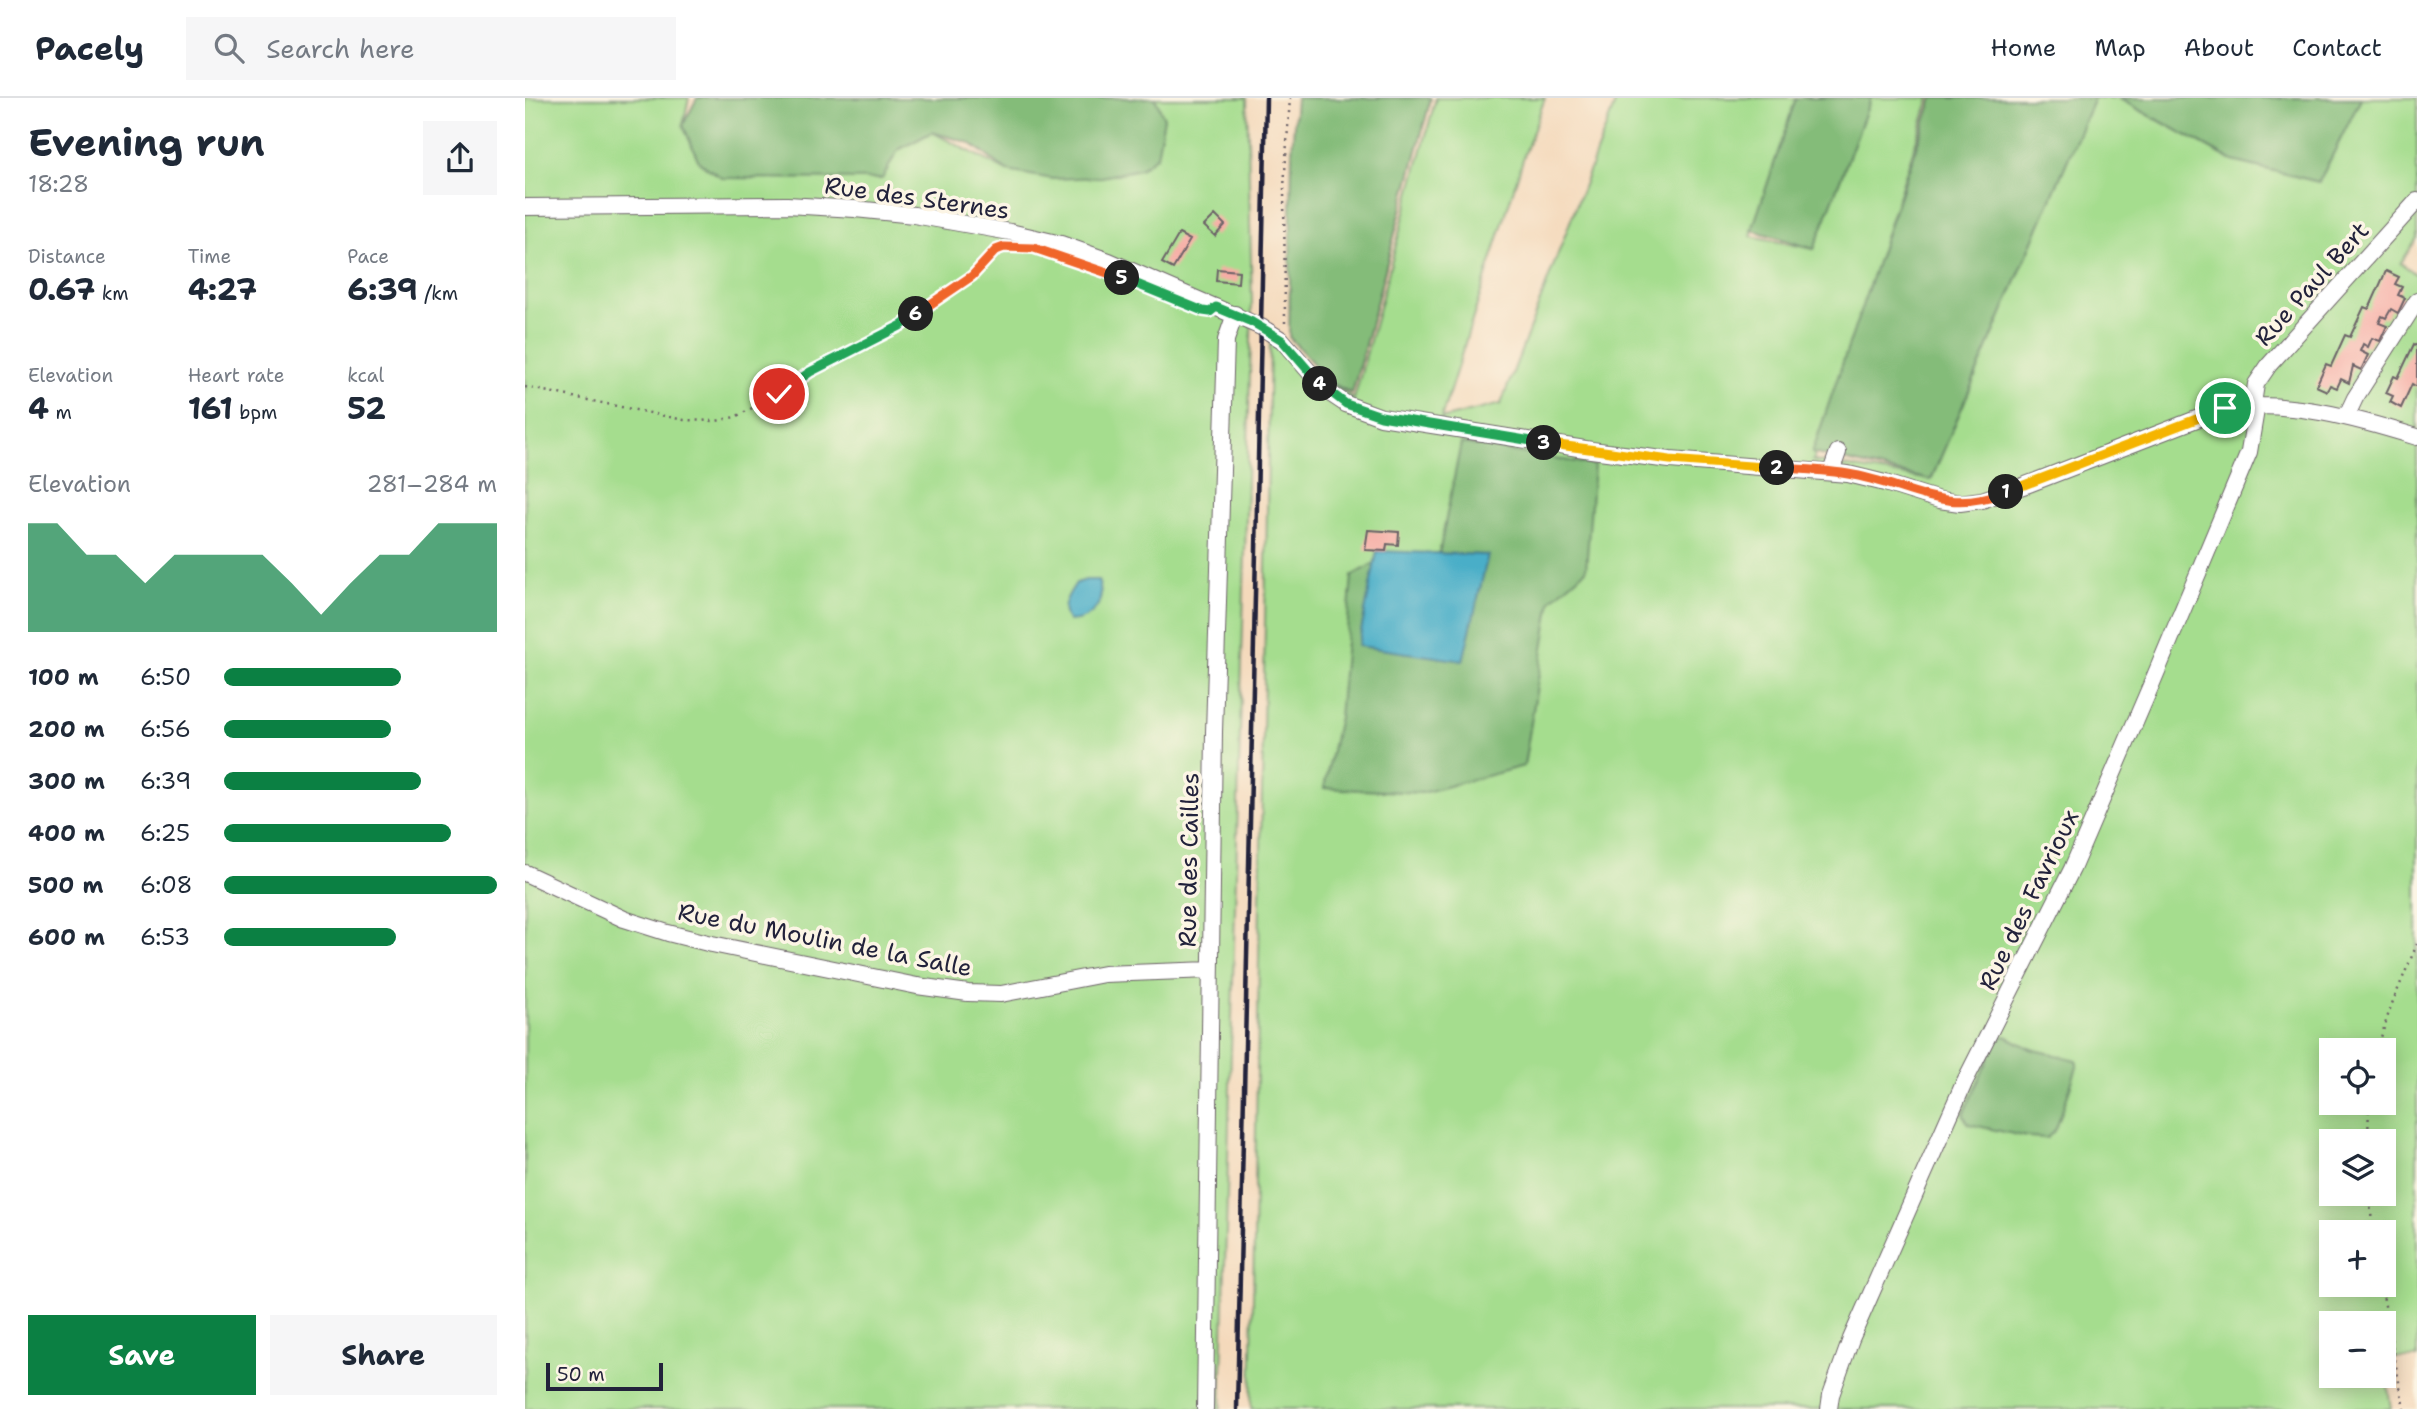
<!DOCTYPE html>
<html lang="en">
<head>
<meta charset="utf-8">
<style>
	body { margin:0; font-family:"Shantell Sans",sans-serif; background:#f6f6f7; color:#1f2937; height:100vh; display:flex; flex-direction:column; font-size:26px; white-space:nowrap }
	* { box-sizing:border-box; margin:0 }
	p { font-size:23px; color:#747a83 }
	.icon { flex:none; width:38px; height:38px; fill:none; stroke:currentColor; stroke-width:2; stroke-linecap:round; stroke-linejoin:round }
	.map { position:relative; flex:1; overflow:hidden }
	.drawer { display:flex; flex-direction:column; background:#fff; width:525px }
	.drawer>* { flex:none }
	.tools { position:absolute; left:1794px; top:940px; display:grid; gap:14px }
	.tools a { display:grid; place-items:center; width:77px; height:77px; border-radius:0px; background:#fff; box-shadow:0 4px 18px #0003; font-size:35px }
	.scale { position:absolute; left:21px; bottom:18px; width:117px; box-sizing:border-box; padding-left:7px; border:4px solid #22223b; border-top:0; font-size:19px; line-height:24px; white-space:nowrap; color:#22223b; -webkit-text-stroke:5px #fcf5e5; paint-order:stroke }
	.pin { position:absolute; display:grid; place-items:center; width:60px; height:60px; color:#fff; margin:-30px; border:4px solid #fff; border-radius:50%; box-shadow:0 2px 7px #0007 }
	.km { position:absolute; width:35px; height:35px; margin:-18px; border-radius:50%; background:#222; color:#fff; font-size:19px; line-height:35px; text-align:center }
	.round { display:grid; place-items:center; flex:none; width:74px; height:74px; border-radius:0px; background:#f6f6f7 }
	.head { display:flex; align-items:center; justify-content:space-between; height:119px; padding:0 28px }
	h1 { font-size:38px; font-weight:700; line-height:52px }
	.stats { display:grid; grid-template-columns:repeat(3,1fr); gap:10px; height:119px; padding:7px 28px }
	.stats div { display:grid; align-content:center }
	.stats b { font-size:30px; font-weight:700 }
	.stats small { font-size:19px; font-weight:400 }
	.stats p { font-size:19px }
	.chart { height:196px; padding:14px 28px }
	.chart p { display:flex; justify-content:space-between }
	.chart svg { width:100%; height:126px; margin-top:7px; fill:#0b8043; opacity:.7 }
	.primary-button { display:flex; gap:14px; margin-top:auto; padding:14px 28px }
	.primary-button a { flex:1; height:80px; border-radius:0px; background:#0b8043; color:#fff; font-size:28px; font-weight:700; line-height:80px; text-align:center }
	.primary-button a+a { background:#f6f6f7; color:#1f2937 }
	ul { padding:0 28px; list-style:none; font-size:23px }
	li { display:grid; grid-template-columns:112px 84px 1fr; align-items:center; height:52px }
	li i { height:18px; border-radius:9px; background:#0b8043 }
	header { display:flex; align-items:center; gap:42px; box-sizing:border-box; height:98px; padding:0 35px; background:#fff; border-bottom:2px solid #e0e1e3 }
	header strong { font-size:33px }
	nav { display:flex; gap:38px; margin-inline-start:auto; font-size:24px }
	.search { width:490px; height:63px; background:#f6f6f7; display:flex; align-items:center; gap:18px; box-sizing:border-box; padding:0 24px; border-radius:0px; color:#747a83; font-size:26px }
	main { display:flex; flex:1; min-height:0 }
	.map>svg:first-child { display:block }
</style>
</head>
<body>
<header>
<strong>Pacely</strong>
<div class="search"><svg class="icon" aria-label="search" viewBox="0 0 24 24"><circle cx="10" cy="10" r="6"/><path d="M15 15l6 6"/></svg>Search here</div>
<nav><a>Home</a><a>Map</a><a>About</a><a>Contact</a></nav>
</header>
<main>
<section class="drawer">
<div class="head"><div><h1>Evening run</h1><p>18:28</p></div><a class="round"><svg class="icon" aria-label="share" viewBox="0 0 24 24"><path d="M12 15V3M7 8l5-5 5 5M5 13v7h14v-7"/></svg></a></div>
<div class="stats">
<div><p>Distance</p><b>0.67<small> km</small></b></div>
<div><p>Time</p><b>4:27</b></div>
<div><p>Pace</p><b>6:39<small> /km</small></b></div>
</div>
<div class="stats">
<div><p>Elevation</p><b>4<small> m</small></b></div>
<div><p>Heart rate</p><b>161<small> bpm</small></b></div>
<div><p>kcal</p><b>52</b></div>
</div>
<div class="chart"><p><span>Elevation</span>281–284 m</p>
<svg viewBox="0 0 160 44" preserveAspectRatio="none"><path d="M0 44V6L10 6L20 17L30 17L40 27L50 17L60 17L70 17L80 17L90 27L100 38L110 27L120 17L130 17L140 6L150 6L160 6V44z"/></svg>
</div>
<ul>
<li><b>100 m</b>6:50<i style="width:65%"></i></li>
<li><b>200 m</b>6:56<i style="width:61%"></i></li>
<li><b>300 m</b>6:39<i style="width:72%"></i></li>
<li><b>400 m</b>6:25<i style="width:83%"></i></li>
<li><b>500 m</b>6:08<i style="width:100%"></i></li>
<li><b>600 m</b>6:53<i style="width:63%"></i></li>
</ul>
<div class="primary-button"><a>Save</a><a>Share</a></div>
</section>
<div class="map">
<svg width="1892" height="1311" viewBox="0 0 1892 1311">
	<rect width="100%" height="100%" fill="#fcf5e5"/>
	<filter id="ink" filterUnits="userSpaceOnUse"><feTurbulence type="fractalNoise" baseFrequency=".0143" numOctaves="2"/><feDisplacementMap in="SourceGraphic" scale="14" xChannelSelector="R" yChannelSelector="G"/><feConvolveMatrix kernelMatrix="1 2 1 2 8 2 1 2 1" color-interpolation-filters="sRGB"/></filter>
	<filter id="wash" filterUnits="userSpaceOnUse"><feTurbulence type="fractalNoise" baseFrequency=".00686" numOctaves="4" result="noise"/><feDisplacementMap in="SourceGraphic" scale="28" xChannelSelector="R" yChannelSelector="G"/><feGaussianBlur stdDeviation="1.57" result="paint"/><feColorMatrix in="noise" values="0 0 0 0 0 0 0 0 0 0 0 0 0 0 0 0 0 1.4 0 .05"/><feComposite in="paint" operator="in"/></filter>
	<g filter="url(#wash)">
		<rect width="100%" height="100%" fill="#f4d9bb"/>
		<path fill="#a5dd8e" stroke="#648064" stroke-width="2" fill-rule="evenodd" d="M0,0H164L158,27L373,52L407,34L482,73L624,0H722L727,204L696,1311H0Z
			M911,0H1020L999,58L916,321L976,306L1092,0H1271L1226,138L1289,151L1346,0H1405L1288,363L1406,382L1569,0H1593L1708,63L1794,84L1836,0H1892V140L1876,165L1892,177V1260H1859L1858,1225H1806V1278H1858L1859,1260L1866,1311H726L745,243L829,301ZM1806,952H1858V1004H1806ZM1806,1043H1858V1096H1806ZM1806,1134H1858V1186H1806Z"/>
		<path fill="#84bc79" stroke="#536f5a" stroke-width="2" d="M172,0H630L639,20L632,58L615,71L577,79L528,81L482,73L445,45L407,34L373,52L357,81L197,80L174,64L158,27Z
			M771,0H906L827,296L805,284L764,239L767,53Z
			M1271,0H1346L1289,151L1227,132Z
			M1408,0H1569L1406,382L1287,355Z
			M1593,0H1836L1794,84L1708,63Z
			M936,345L1069,367L1061,472L1026,502L999,668L897,695L799,690L814,619L827,478L846,467L912,466Z
			M1481,938L1506,951L1552,962V969L1531,1031L1522,1040L1502,1039L1443,1026L1438,1016L1473,940Z"/>
		<path fill="#49aec8" stroke="#366882" stroke-width="2" d="M852,453L963,457L938,563L833,548Z
			M561,482H573C582,505 567,522 544,523C533,510 544,496 551,485Z"/>
		<g id="blocks">
			<path fill="#f6ada5" d="M690,117L700,127L690,138L679,128Z
				M654,136L665,142L648,171L637,165Z
				M692,171L714,173L713,185L691,183Z
				M1861,173L1874,179L1870,186L1877,189L1873,197L1880,200L1873,215L1866,211L1861,220L1857,218L1854,225L1862,228L1855,243L1847,240L1843,249L1838,246L1835,253L1843,257L1836,272L1828,268L1824,285L1816,281L1812,290L1805,287L1802,293L1791,288L1801,266L1806,268L1820,237L1825,239L1839,209L1844,211Z
				M1889,246L1892,248V289L1887,286L1876,310L1865,304L1868,298L1861,295L1869,278L1873,280Z
				M843,432L874,434L873,447L862,446L861,453L840,452Z"/>
		</g>
	</g>
	<g filter="url(#ink)">
		<use href="#blocks" fill-opacity="0" stroke="#6c6268" stroke-width="2"/>
		<g fill="none" stroke-linecap="round" stroke-linejoin="round">
			<g stroke="#6c6268" stroke-width="18">
				<path id="minor" d="M0,109L262,107L330,111L389,117L485,134L536,146L584,163L736,229L757,242L800,292L821,306L856,319L1066,352L1145,362L1323,376L1360,385L1414,402L1435,405L1457,402L1501,387L1700,310C1766,302 1830,320 1892,339
					M1728,306L1731,286L1744,267L1892,103
					M1821,319L1830,300L1892,203
					M1306,374L1313,354
					M0,775L99,821L143,835L187,846L392,888L443,895L476,896L579,876L685,872
					M680,1311L689,634L701,242L710,216
					M1304,1311L1306,1297L1326,1241L1439,985L1547,771L1627,585L1724,354L1732,306"/>
			</g>
			<path stroke="#6c6268" stroke-width="2.5" stroke-dasharray="2 5" stroke-linecap="butt" d="M760,225L759,89L765,0
				M0,289L159,322L191,323L210,319L254,296L285,274L377,227L447,179L471,152L477,150
				M1852,952L1866,908L1892,846
				M1843,1043L1844,1004
				M1844,1096L1848,1134
				M1856,1186L1879,1311"/>
			<use href="#minor" stroke="#fff" stroke-width="16"/>
			<path stroke="#22223b" stroke-width="4.5" d="M712,1311L741,0"/>
		</g>
	</g>
	<g fill="none" stroke-linecap="round" stroke-linejoin="round" filter="url(#ink)">
		<g stroke="#fff" stroke-width="14">
			<path id="split-1" d="M1481,394L1700,310"/>
		</g>
		<g stroke="#fff" stroke-width="14">
			<path id="split-2" d="M1252,370C1276,371 1300,372 1323,376C1385,386 1415,418 1481,394"/>
		</g>
		<g stroke="#fff" stroke-width="14">
			<path id="split-3" d="M1019,345L1145,362L1252,370"/>
		</g>
		<g stroke="#fff" stroke-width="14">
			<path id="split-4" d="M795,286L821,306L856,318L1019,345"/>
		</g>
		<g stroke="#fff" stroke-width="14">
			<path id="split-5" d="M597,180L678,213L685,214L691,209L727,224L757,242L795,286"/>
		</g>
		<g stroke="#fff" stroke-width="14">
			<path id="split-6" d="M391,216L447,178L471,152L479,149L509,150L597,180"/>
		</g>
		<g stroke="#fff" stroke-width="14">
			<path id="split-7" d="M254,296L285,274L377,227L391,216"/>
		</g>
		<use href="#split-1" stroke="#f5b400" stroke-width="9"/>
		<use href="#split-2" stroke="#f0652b" stroke-width="9"/>
		<use href="#split-3" stroke="#f5b400" stroke-width="9"/>
		<use href="#split-4" stroke="#22a559" stroke-width="9"/>
		<use href="#split-5" stroke="#22a559" stroke-width="9"/>
		<use href="#split-6" stroke="#f0652b" stroke-width="9"/>
		<use href="#split-7" stroke="#22a559" stroke-width="9"/>
	</g>
	<g text-anchor="middle" stroke-width="7" stroke-linejoin="round" paint-order="stroke">
		<g font-size="24" fill="#22223b" stroke="#fcf5e5">
			<text transform="translate(392 100) rotate(8)" y="8">Rue des Sternes</text>
			<text transform="translate(1787 186) rotate(-48)" y="8">Rue Paul Bert</text>
			<text transform="translate(664 762) rotate(-89)" y="8">Rue des Cailles</text>
			<text transform="translate(1504 802) rotate(-64)" y="8">Rue des Favrioux</text>
			<text transform="translate(300 842) rotate(11)" y="8">Rue du Moulin de la Salle</text>
		</g>
	</g>
</svg>
<div class="tools">
<a><svg class="icon" aria-label="locate" viewBox="0 0 24 24"><circle cx="12" cy="12" r="6"/><path d="M12 2v4M12 18v4M2 12h4M18 12h4"/></svg></a>
<a><svg class="icon" aria-label="layers" viewBox="0 0 24 24"><path d="M12 4l9 5-9 5-9-5zM3 14l9 5 9-5"/></svg></a>
<a>+</a>
<a>−</a>
</div>
<div class="scale">50 m</div>
<div class="pin" style="left:1700px;top:310px;background:#1e9e55"><svg class="icon" aria-label="arrive" viewBox="0 0 24 24"><path d="M6 21V4h12l-3 4 3 4H6"/></svg></div>
<div class="pin" style="left:254px;top:296px;background:#d93025"><svg class="icon" aria-label="check" viewBox="0 0 24 24"><path d="M5 12l5 5 9-10"/></svg></div>
<b class="km" style="left:1481px;top:394px">1</b>
<b class="km" style="left:1252px;top:370px">2</b>
<b class="km" style="left:1019px;top:345px">3</b>
<b class="km" style="left:795px;top:286px">4</b>
<b class="km" style="left:597px;top:180px">5</b>
<b class="km" style="left:391px;top:216px">6</b>
</div>
</main>
</body>
</html>
